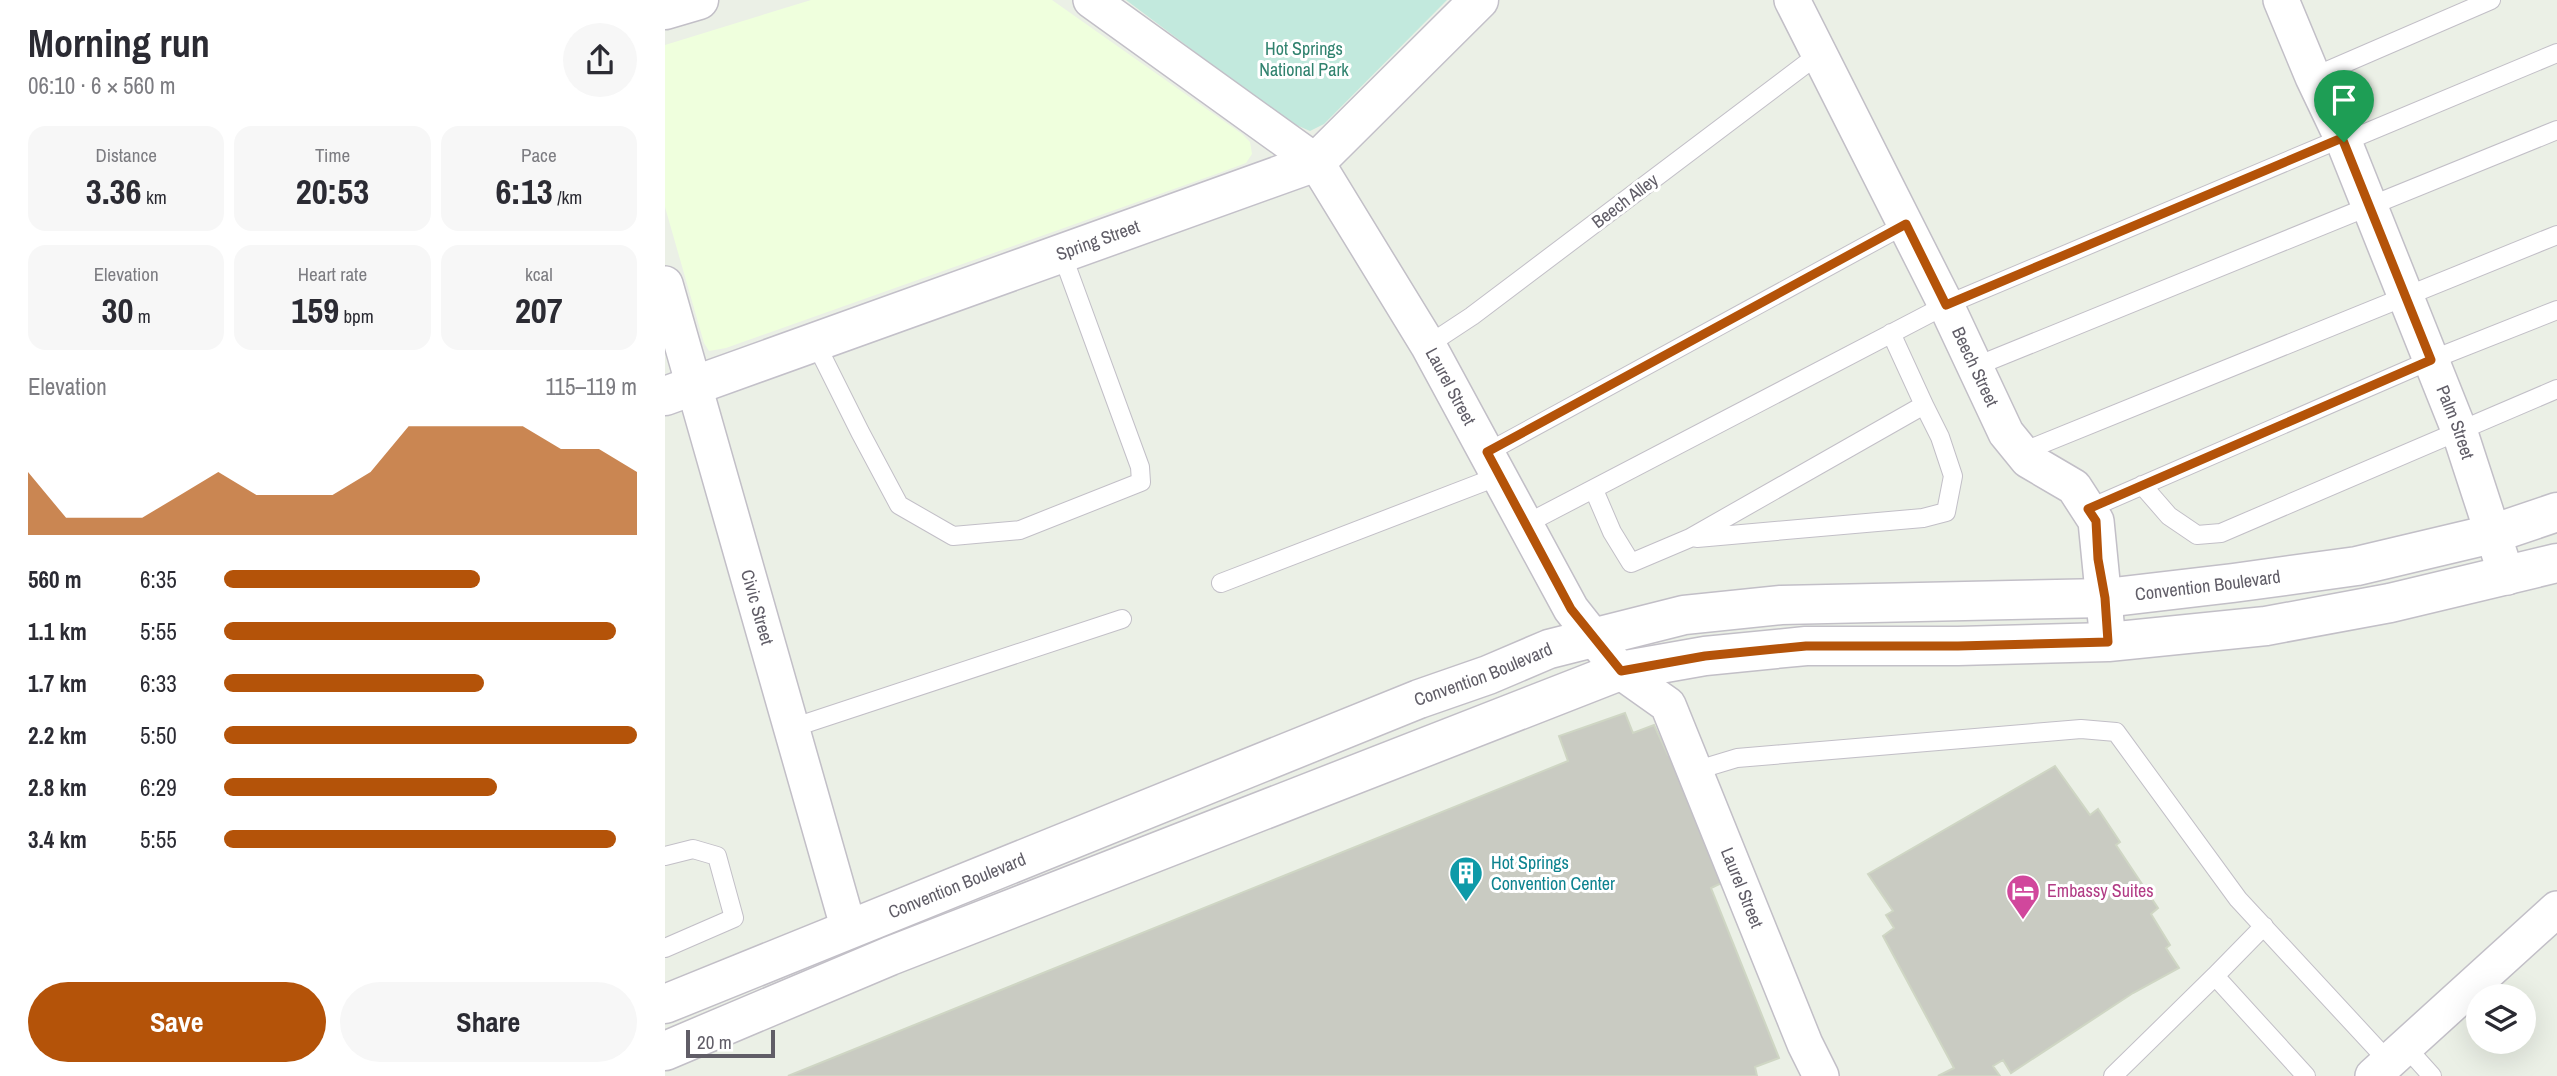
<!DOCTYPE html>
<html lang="en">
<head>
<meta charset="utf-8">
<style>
	body { margin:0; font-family:"Archivo Narrow",sans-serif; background:#f7f7f7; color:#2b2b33; height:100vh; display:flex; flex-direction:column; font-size:26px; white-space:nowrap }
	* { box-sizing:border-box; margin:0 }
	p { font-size:23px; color:#7c7c81 }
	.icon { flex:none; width:38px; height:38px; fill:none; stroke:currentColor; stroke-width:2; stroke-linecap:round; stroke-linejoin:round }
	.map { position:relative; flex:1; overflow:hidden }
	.side { display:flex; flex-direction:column; background:#fff; width:665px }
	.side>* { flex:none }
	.fabs { position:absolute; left:1801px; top:984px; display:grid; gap:14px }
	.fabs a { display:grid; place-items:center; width:70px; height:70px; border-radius:50%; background:#fff; box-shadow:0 7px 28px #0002; font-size:35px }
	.scale { position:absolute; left:21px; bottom:18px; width:89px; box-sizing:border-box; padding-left:7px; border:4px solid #605d67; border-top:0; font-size:19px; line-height:24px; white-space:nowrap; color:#605d67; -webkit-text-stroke:5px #fff; paint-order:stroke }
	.pin { position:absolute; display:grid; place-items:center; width:60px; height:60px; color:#fff; margin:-72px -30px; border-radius:50% 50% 50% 0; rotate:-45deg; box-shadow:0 0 7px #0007 }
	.pin .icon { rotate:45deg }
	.round { display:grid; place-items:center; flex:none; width:74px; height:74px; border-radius:37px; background:#f7f7f7 }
	.head { display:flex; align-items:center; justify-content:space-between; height:119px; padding:0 28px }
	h1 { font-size:38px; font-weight:700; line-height:52px }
	.metrics { display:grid; grid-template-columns:repeat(3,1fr); gap:10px; height:119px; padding:7px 28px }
	.metrics div { display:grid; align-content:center; border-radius:18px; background:#f7f7f7; text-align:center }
	.metrics b { font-size:35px; font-weight:700 }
	.metrics small { font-size:19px; font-weight:400 }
	.metrics p { font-size:19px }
	.chart { height:196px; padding:14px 28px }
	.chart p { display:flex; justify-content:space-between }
	.chart svg { width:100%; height:126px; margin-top:7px; fill:#b45309; opacity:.7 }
	.action { display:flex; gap:14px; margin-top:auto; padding:14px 28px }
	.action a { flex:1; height:80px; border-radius:42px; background:#b45309; color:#fff; font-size:28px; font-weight:700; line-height:80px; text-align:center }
	.action a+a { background:#f7f7f7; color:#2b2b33 }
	ul { padding:0 28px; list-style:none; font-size:23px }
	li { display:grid; grid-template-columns:112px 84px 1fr; align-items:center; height:52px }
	li i { height:18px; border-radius:9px; background:#b45309 }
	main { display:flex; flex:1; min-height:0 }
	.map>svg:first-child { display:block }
</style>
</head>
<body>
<main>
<section class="side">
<div class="head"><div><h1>Morning run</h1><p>06:10 · 6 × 560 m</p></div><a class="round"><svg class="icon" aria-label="share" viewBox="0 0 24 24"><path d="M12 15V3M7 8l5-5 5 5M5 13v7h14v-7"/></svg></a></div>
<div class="metrics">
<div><p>Distance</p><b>3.36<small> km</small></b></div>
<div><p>Time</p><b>20:53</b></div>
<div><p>Pace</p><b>6:13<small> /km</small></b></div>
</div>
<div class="metrics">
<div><p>Elevation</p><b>30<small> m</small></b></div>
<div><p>Heart rate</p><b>159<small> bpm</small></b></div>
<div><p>kcal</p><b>207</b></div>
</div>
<div class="chart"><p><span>Elevation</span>115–119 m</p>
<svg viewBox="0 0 160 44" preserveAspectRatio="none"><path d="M0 44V22L10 38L20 38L30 38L40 30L50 22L60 30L70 30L80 30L90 22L100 6L110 6L120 6L130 6L140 14L150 14L160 22V44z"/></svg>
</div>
<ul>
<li><b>560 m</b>6:35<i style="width:62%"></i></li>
<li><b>1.1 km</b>5:55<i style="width:95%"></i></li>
<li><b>1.7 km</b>6:33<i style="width:63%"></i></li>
<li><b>2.2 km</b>5:50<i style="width:100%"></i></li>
<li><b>2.8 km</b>6:29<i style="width:66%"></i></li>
<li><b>3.4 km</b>5:55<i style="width:95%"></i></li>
</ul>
<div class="action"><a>Save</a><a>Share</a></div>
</section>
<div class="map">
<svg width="1892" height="1076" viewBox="0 0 1892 1076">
	<rect width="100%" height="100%" fill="#ebf0e6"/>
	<path fill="#efffdd" d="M146,0H387L577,134L585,142L587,154L581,163L554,173L61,348L44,351L39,343L0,207V45Z"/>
	<path fill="#c2e9dd" d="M461,0H782L659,124L645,131L622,121Z"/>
	<path fill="#c9cbc2" stroke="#cfd6c4" stroke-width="2" d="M960,713L968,733L989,725L1003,755L1021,767L1067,878L1046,888L1114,1058L1090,1067L1092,1076H123L903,761L894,736Z
		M1390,766L1425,815L1433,809L1455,842L1451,845L1493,908L1486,914L1505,945L1501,948L1514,968L1468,993L1346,1073L1338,1060L1328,1066L1335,1076H1273L1289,1068L1218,936L1229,928L1221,915L1228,911L1203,874Z"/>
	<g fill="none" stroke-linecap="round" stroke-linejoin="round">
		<g stroke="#c2bfc7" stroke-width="20">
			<path id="service" d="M1648,77L1826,0
				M1679,142L1892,53
				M150,342L195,432L234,505L288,536L355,530L476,482L475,467L397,254
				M763,345L807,316L1154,54
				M1309,367L1892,130
				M823,452L1241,224
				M1357,452L1892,235
				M1477,485L1504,516L1532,535L1556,533L1892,389
				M929,490L947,532L966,563L1025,538L1259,405L1226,333
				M1423,509L1766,360L1892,310
				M861,524L1281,305L1677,138
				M1032,538L1258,518L1281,512L1288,476L1275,437L1259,405
				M556,583L834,476
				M127,728L457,619
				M1029,771L1072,758L1416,729L1451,732L1573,899L1724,1062
				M0,856L28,849L52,856L69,918L0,948
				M1599,926L1550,976L1641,1076
				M1740,1046L1767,1076
				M1448,1076L1550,976"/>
		</g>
		<g stroke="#c2bfc7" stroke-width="38">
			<g id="minor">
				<path id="s1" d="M426,0L651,162L763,345L906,609L955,671L1003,705L1140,1044L1156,1076"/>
				<path id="s2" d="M1127,0L1281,305L1341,433L1363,460L1409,487L1431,521L1443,642"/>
				<path id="s3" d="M1616,0L1648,77L1679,142L1794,430L1842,577"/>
				<path id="s4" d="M0,284L184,930"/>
				<path d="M1708,1076L1892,909"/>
			</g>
		</g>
		<g stroke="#c2bfc7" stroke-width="41">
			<g id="tertiary">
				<path d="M0,10L34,0"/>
				<path id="s5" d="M0,1004L754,699L823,675L884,649L1019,615L1116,605L1440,598L1568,583L1692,566L1827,534L1892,512"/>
				<path d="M0,1051L225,956L955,671L1040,656L1141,646H1293L1443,642L1601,626L1725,603L1892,563"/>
			</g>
		</g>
		<g stroke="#c3c0c9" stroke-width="41">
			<g id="secondary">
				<path id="s6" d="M0,396L651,162L814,0"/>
			</g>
		</g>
		<use href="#service" stroke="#fff" stroke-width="18"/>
		<use href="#minor" stroke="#fff" stroke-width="35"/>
		<use href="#tertiary" stroke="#fff" stroke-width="38"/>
		<use href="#secondary" stroke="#fff" stroke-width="38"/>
	</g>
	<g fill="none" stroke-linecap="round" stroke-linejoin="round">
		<g stroke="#fff" stroke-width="14">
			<path id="route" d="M1677,138L1766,360L1423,509L1431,521L1433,559L1440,598L1443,642L1293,646H1141L1040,656L956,671L906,609L822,452L1241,224L1281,305Z"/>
		</g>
		<use href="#route" stroke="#b45309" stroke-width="9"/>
	</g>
	<defs>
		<g id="building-pin" transform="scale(1.75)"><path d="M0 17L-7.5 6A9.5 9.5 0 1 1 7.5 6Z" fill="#0f9aa8" stroke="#fff"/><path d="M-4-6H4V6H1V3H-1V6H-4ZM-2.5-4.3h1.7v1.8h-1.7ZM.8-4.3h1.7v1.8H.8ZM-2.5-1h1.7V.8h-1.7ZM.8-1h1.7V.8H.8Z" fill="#fff"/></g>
		<g id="hotel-pin" transform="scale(1.75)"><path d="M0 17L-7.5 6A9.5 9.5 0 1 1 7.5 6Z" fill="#d1479c" stroke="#fff"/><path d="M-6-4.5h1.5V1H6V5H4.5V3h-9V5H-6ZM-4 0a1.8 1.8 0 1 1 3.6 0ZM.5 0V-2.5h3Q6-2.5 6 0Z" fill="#fff"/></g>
	</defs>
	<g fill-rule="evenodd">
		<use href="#building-pin" x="801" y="873"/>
		<use href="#hotel-pin" x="1358" y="891"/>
	</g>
	<g text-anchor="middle" stroke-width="6" stroke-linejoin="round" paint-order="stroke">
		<g font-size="18" fill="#30826e" stroke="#fff">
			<text x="639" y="55">Hot Springs<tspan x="639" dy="21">National Park</tspan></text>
		</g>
		<g font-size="18" fill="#605d67" stroke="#fff">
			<text transform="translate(960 201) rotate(-37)" y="6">Beech Alley</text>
			<text dy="6" stroke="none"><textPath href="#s6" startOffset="460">Spring Street</textPath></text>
			<text dy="6" stroke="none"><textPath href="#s2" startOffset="410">Beech Street</textPath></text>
			<text dy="6" stroke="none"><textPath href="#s1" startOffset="539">Laurel Street</textPath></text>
			<text dy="6" stroke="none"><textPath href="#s3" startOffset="457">Palm Street</textPath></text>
			<text dy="6" stroke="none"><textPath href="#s5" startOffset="1617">Convention Boulevard</textPath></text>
			<text dy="6" stroke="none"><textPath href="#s4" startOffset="336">Civic Street</textPath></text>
			<text dy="6" stroke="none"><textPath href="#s5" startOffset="882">Convention Boulevard</textPath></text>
			<text dy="6" stroke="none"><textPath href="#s5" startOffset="315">Convention Boulevard</textPath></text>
			<text dy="6" stroke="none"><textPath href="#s1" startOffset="1127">Laurel Street</textPath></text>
		</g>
		<g font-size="18" fill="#0d838f" stroke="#fff" text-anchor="start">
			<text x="826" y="869">Hot Springs<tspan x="826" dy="21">Convention Center</tspan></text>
		</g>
		<g font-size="18" fill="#b23c85" stroke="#fff" text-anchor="start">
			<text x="1382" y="897">Embassy Suites</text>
		</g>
	</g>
</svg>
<div class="fabs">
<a><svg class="icon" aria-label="layers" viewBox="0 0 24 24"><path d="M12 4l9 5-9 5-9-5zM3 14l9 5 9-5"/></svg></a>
</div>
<div class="scale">20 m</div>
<div class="pin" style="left:1679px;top:142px;background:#1e9e55"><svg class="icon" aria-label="arrive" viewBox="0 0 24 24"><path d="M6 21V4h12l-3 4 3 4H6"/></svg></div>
</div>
</main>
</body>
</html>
